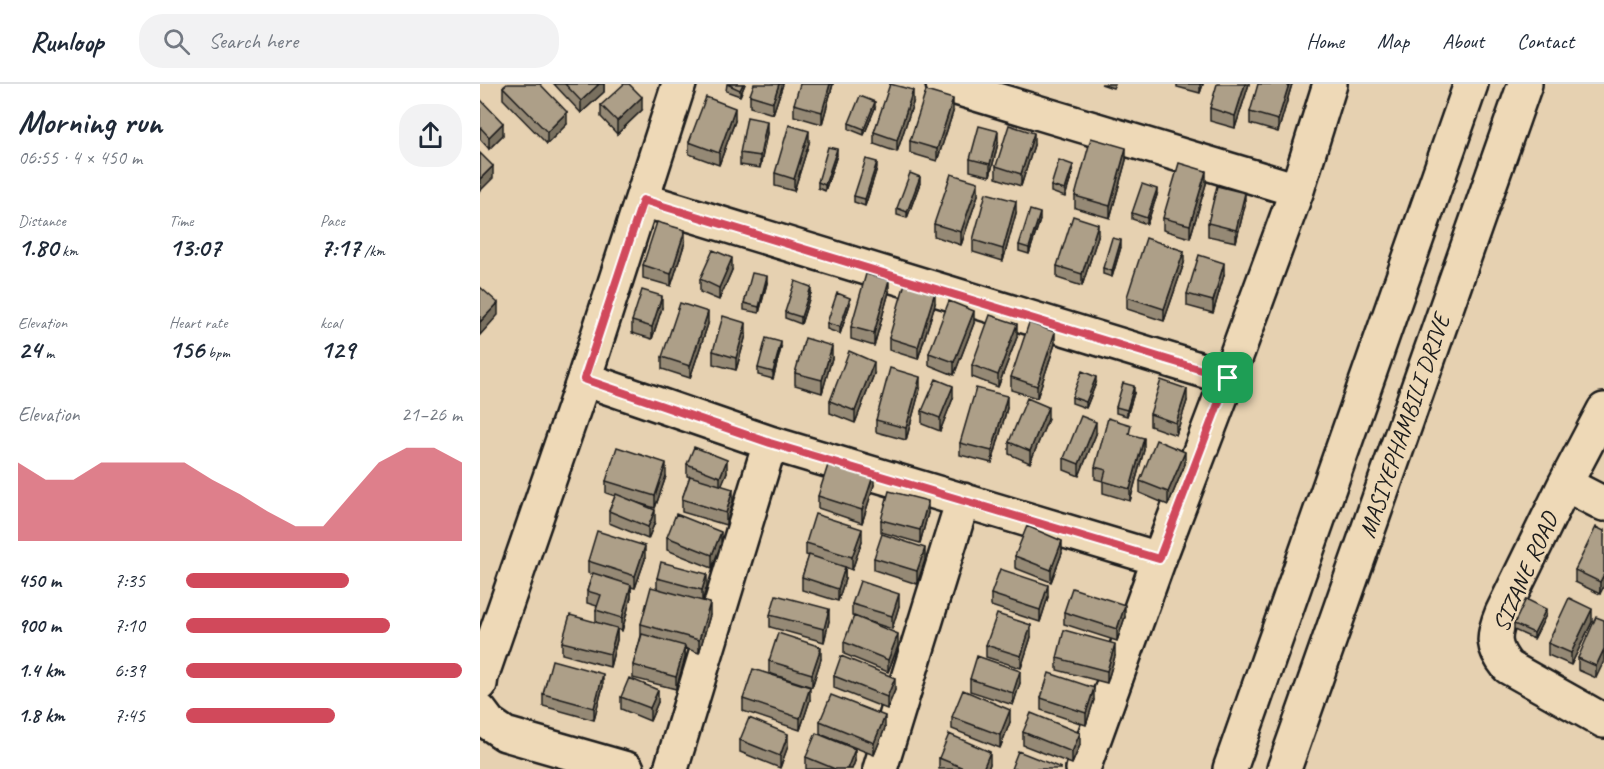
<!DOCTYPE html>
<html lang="en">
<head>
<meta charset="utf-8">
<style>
	body { margin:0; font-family:Caveat,sans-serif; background:#f2f2f3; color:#1f2937; height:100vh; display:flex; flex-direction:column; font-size:22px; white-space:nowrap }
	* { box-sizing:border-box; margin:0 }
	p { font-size:20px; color:#747a83 }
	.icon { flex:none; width:33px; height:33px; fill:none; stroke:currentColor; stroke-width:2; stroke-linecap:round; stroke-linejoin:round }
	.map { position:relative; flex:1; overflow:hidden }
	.details { display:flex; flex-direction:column; background:#fff; width:480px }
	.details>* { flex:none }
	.pin { position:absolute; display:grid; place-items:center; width:51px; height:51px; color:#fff; margin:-26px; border-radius:12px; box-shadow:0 3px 9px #0006 }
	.round { display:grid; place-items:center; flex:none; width:63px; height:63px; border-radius:24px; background:#f2f2f3 }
	.head { display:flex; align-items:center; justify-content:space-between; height:102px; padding:0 18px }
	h1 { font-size:33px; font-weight:600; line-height:45px }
	.metrics { display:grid; grid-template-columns:repeat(3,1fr); gap:9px; height:102px; padding:6px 18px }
	.metrics div { display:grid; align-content:center }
	.metrics b { font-size:26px; font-weight:600 }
	.metrics small { font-size:16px; font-weight:400 }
	.metrics p { font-size:16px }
	.chart { height:168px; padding:12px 18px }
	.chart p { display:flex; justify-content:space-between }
	.chart svg { width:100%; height:108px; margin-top:6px; fill:#d1495b; opacity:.7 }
	ul { padding:0 18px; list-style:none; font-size:20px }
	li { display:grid; grid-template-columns:96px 72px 1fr; align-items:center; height:45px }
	li i { height:15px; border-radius:8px; background:#d1495b }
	header { display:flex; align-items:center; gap:36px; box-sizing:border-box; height:84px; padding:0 30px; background:#fff; border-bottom:2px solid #e0e1e3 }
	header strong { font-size:28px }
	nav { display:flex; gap:33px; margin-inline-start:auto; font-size:21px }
	.search { width:420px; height:54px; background:#f2f2f3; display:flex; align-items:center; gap:15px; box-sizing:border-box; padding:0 21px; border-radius:24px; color:#747a83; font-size:22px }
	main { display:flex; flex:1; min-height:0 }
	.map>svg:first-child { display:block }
</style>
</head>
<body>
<header>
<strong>Runloop</strong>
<div class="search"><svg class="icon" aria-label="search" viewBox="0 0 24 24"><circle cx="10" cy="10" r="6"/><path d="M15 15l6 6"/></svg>Search here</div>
<nav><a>Home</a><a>Map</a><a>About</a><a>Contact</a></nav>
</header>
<main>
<section class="details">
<div class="head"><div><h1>Morning run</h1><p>06:55 · 4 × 450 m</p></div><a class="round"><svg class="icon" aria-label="share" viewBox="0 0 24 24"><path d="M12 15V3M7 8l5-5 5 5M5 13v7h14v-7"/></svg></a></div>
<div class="metrics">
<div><p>Distance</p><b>1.80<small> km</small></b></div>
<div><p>Time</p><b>13:07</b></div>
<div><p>Pace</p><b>7:17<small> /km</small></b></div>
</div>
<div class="metrics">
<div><p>Elevation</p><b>24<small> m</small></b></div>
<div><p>Heart rate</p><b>156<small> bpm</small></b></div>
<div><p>kcal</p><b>129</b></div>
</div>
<div class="chart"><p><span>Elevation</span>21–26 m</p>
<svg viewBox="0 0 160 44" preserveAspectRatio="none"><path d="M0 44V12L10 19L20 19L30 12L40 12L50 12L60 12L70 19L80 25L90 32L100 38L110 38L120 25L130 12L140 6L150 6L160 12V44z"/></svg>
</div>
<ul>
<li><b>450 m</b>7:35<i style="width:59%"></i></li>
<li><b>900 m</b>7:10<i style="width:74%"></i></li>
<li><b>1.4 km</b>6:39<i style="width:100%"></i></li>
<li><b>1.8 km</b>7:45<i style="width:54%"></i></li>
</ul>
</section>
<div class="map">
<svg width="1124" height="685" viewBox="0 0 1124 685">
	<rect width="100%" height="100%" fill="#e6d1b1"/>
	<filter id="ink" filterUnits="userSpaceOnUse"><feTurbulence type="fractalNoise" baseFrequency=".0167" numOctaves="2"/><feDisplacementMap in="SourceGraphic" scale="12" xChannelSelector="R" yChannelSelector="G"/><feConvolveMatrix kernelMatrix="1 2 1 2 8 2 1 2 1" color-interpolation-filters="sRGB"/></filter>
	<g filter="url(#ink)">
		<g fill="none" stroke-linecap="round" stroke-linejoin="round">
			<g stroke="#1c1c1c" stroke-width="38">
				<path id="minor" d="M463,0L817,106
					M163,116L748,294
					M104,295L290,359L679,475
					M1124,326L1085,400L1022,529C1012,553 1012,563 1028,583L1124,637
					M1085,400L1124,420
					M0,600L1,593L104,295L199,0
					M0,627L9,639L25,650L147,685
					M191,685L290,359
					M400,685L483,416
					M603,685L679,475L748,294L817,106L850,0"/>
			</g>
			<g stroke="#1c1c1c" stroke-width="38">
				<path id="major" d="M750,685L991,0
					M804,685L1045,0"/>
			</g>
			<use href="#minor" stroke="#eed9b7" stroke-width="33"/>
			<use href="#major" stroke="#eed9b7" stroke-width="33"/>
		</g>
		<path fill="#958975" stroke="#1c1c1c" stroke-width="1.5" d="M74,0H124V8L101,29Z
			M247,0H265L260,12L246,7Z
			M303,0L293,30L270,23V11Z
			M353,0L342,40L314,32V20Z
			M621,0H635L633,4Z
			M697,0H723L720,9L697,3Z
			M769,0L755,44L730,37V24Z
			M812,0L798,48L770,40V28Z
			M23,3L87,40L67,60L23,15Z
			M0,15L23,51L9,65L0,55Z
			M433,19L417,68L394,60V48Z
			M121,21L162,26L137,50L121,33Z
			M395,24L384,51L369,45V39Z
			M473,28L457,77L430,69V57Z
			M255,37L239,81L209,70V58Z
			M287,49L280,84L260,81V69Z
			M329,59L314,107L295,102V89Z
			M518,59L510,92L490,87V75Z
			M554,61L541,102L516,94V82Z
			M357,71L345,107L338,104V98Z
			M646,76L630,134L595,124V112Z
			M397,84L385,122L374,118V112Z
			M593,87L585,113L571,108V102Z
			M440,99L427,134L417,131V124Z
			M726,100L710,154L683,146V134Z
			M498,111L481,161L454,152V140Z
			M677,111L667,140L652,135V129Z
			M765,121L756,158L728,152V139Z
			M536,129L523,177L493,168V156Z
			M560,136L549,170L539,167V161Z
			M618,152L602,202L577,194V182Z
			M205,158L191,202L163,194V181Z
			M641,163L632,193L623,190V184Z
			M704,179L684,237L647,225V213Z
			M252,186L239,216L220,208V195Z
			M744,191L733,229L707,222V210Z
			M287,199L279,229L264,226V219Z
			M409,208L394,262L371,255V243Z
			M331,209L321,240L305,234V228Z
			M370,220L360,250L347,245V239Z
			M455,220L438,275L409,266V254Z
			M182,224L172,255L152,249V237Z
			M494,239L474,291L449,281V269Z
			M228,240L210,294L182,285V273Z
			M266,251L256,286L233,280V267Z
			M537,253L518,303L492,293V281Z
			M575,260L557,314L531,306V293Z
			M301,264L293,295L278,291V284Z
			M352,274L342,309L315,301V289Z
			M394,290L375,339L350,329V317Z
			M616,299L606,324L592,319V313Z
			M440,305L426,356L396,348V336Z
			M654,309L647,332L636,329V323Z
			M473,314L460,347L442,340V327Z
			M707,317L696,351L670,342V330Z
			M527,324L512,379L480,371V359Z
			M568,335L550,379L529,370V358Z
			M616,350L599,392L584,386V374Z
			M664,366L650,417L623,409V397L615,395V383Z
			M207,380L247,388L241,401L253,417L246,441L202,428V415L210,393L207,392Z
			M705,380L688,421L660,409V397Z
			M186,392L175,424L158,419L175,438L168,455L129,439V427L135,412L126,409V397Z
			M394,401L382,439L338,424V412Z
			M448,429L440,459L401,448V436Z
			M1124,447L1120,510L1095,498V486Z
			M187,453L241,460L232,484L187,466Z
			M382,457L372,486L365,483V495L358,517L322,506V493L329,472L326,471V459Z
			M582,469L571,498L535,484V472Z
			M394,474L445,476L437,500L394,486Z
			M165,475L155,504L151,503V513L142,547L137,545V556L130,583L82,570V558L116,538V526L117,522L107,519V507L112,491L108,489V477Z
			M177,494L227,502L223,517L230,531L219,569L205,564V574L196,605L153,594V581L161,552V540L177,505Z
			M511,510L568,513L560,538L511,522Z
			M372,520L419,522L412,545L372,532Z
			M584,528L645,533L637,557L584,540Z
			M290,531L349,537L344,558L290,543Z
			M1066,531L1054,555L1034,546V540Z
			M1124,536L1116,594L1098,586V574Z
			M1112,538L1091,581L1068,571V559Z
			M551,553L541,584L506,573V561Z
			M364,558L418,562L408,588L364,570Z
			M635,572L627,599L577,586V574Z
			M341,575L332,603L289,589V577Z
			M354,592L415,606L407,625L354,604Z
			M490,595L540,599L533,621L490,607Z
			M123,602L114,636L63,622V610Z
			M141,613L178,618L170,637L141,625Z
			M561,614L614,616L606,641L561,626Z
			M263,615L330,616L320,646L263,627Z
			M472,633L530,638L520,664L472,645Z
			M340,637L405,644L394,671L340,650Z
			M543,648L600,661L592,680L543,661Z
			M260,656L308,662L300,684L260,668Z
			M326,673L375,677L372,685H326Z
			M459,674L510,680L508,685H459Z"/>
		<path fill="#796f5f" stroke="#1c1c1c" stroke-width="1.5" d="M119,0H124V8L101,29V17Z
			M263,0H265L260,12V6Z
			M299,0H303L293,30V18Z
			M350,0H353L342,40V28Z
			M720,0H723L720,9Z
			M765,0H769L755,44V32Z
			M809,0H812L798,48V36Z
			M433,6V19L417,68V56Z
			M162,13V26L137,50V37Z
			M473,15V28L457,77V65Z
			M395,18V24L384,51V45Z
			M255,24V37L239,81V69Z
			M87,28V40L67,60V48Z
			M287,37V49L280,84V72Z
			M23,39V51L9,65V53Z
			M329,47V59L314,107V95Z
			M518,47V59L510,92V80Z
			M554,49V61L541,102V90Z
			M646,64V76L630,134V122Z
			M357,65V71L345,107V101Z
			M397,78V84L385,122V115Z
			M593,81V87L585,113V106Z
			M13,82V94L0,107V95Z
			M726,87V100L710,154V141Z
			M440,93V99L427,134V128Z
			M498,98V111L481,161V148Z
			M677,105V111L667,140V134Z
			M765,109V121L756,158V146Z
			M536,117V129L523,177V165Z
			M560,129V136L549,170V164Z
			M618,140V152L602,202V190Z
			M205,146V158L191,202V190Z
			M641,156V163L632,193V187Z
			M704,167V179L684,237V225Z
			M252,174V186L239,216V204Z
			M744,179V191L733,229V217Z
			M287,192V199L279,229V223Z
			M409,196V208L394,262V249Z
			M331,203V209L321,240V233Z
			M455,208V220L438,275V263Z
			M182,212V224L172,255V243Z
			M370,214V220L360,250V243Z
			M18,219V231L0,251V238Z
			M494,227V239L474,291V278Z
			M228,228V240L210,294V282Z
			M266,239V251L256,286V274Z
			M537,240V253L518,303V291Z
			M575,248V260L557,314V302Z
			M301,258V264L293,295V288Z
			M352,262V274L342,309V296Z
			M394,278V290L375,339V327Z
			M440,293V305L426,356V344Z
			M616,293V299L606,324V318Z
			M473,302V314L460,347V334Z
			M654,302V309L647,332V326Z
			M707,305V317L696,351V339Z
			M527,312V324L512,379V367Z
			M568,323V335L550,379V367Z
			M616,338V350L599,392V380Z
			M664,354V366L650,417V405Z
			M705,368V380L688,421V408Z
			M247,376V388L240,405V393Z
			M186,379V392L175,424V412Z
			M394,389V401L382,439V426Z
			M253,405V417L246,441V429Z
			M448,417V429L440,459V446Z
			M175,426V438L168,455V443Z
			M382,445V457L372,486V473Z
			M241,448V460L232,484V471Z
			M582,457V469L571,498V486Z
			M165,462V475L155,504V492Z
			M445,464V476L437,500V487Z
			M365,483V495L358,517V505Z
			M227,490V502L222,518V506Z
			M1124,490V502L1120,510V498Z
			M151,501V513L142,547V534Z
			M568,501V513L560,538V526Z
			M419,510V522L412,545V532Z
			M230,519V531L219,569V556Z
			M645,521V533L637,557V545Z
			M349,525V537L344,558V545Z
			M1066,525V531L1054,555V549Z
			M1112,525V538L1091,581V569Z
			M551,541V553L541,584V572Z
			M137,544V556L130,583V570Z
			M418,550V562L408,588V576Z
			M635,560V572L627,599V587Z
			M205,562V574L196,605V593Z
			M341,563V575L332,603V590Z
			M1124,565V577L1116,594V582Z
			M540,587V599L533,621V609Z
			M123,590V602L114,636V624Z
			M415,594V606L407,625V613Z
			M330,603V616L320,646V634Z
			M614,604V616L606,641V629Z
			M178,606V618L170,637V624Z
			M530,626V638L520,664V651Z
			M405,632V644L394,671V659Z
			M600,649V661L592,680V668Z
			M308,650V662L300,684V672Z
			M375,665V677L372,685H367Z
			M510,668V680L508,685H503Z"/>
		<path fill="#ad9f88" stroke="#1c1c1c" stroke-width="1.5" d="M27,0H60L87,28L67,48L23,3Z
			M85,0H119L101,17Z
			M144,0H149L162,13L137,37L121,21Z
			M247,0H263L260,6Z
			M274,0H299L293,18L270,11Z
			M320,0H350L342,28L314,20Z
			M410,0L433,6L417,56L394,48Z
			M737,0H765L755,32L730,24Z
			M778,0H809L798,36L770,28Z
			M446,7L473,15L457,65L430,57Z
			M380,12L395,18L384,45L369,39Z
			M226,13L255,24L239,69L209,58Z
			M0,15L23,39L9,53L0,43Z
			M267,33L287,37L280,72L260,69Z
			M309,41L329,47L314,95L295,89Z
			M529,41L554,49L541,90L516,82Z
			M499,42L518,47L510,80L490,75Z
			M611,54L646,64L630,122L595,112Z
			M348,63L357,65L345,101L338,98Z
			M0,69L13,82L0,95Z
			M386,75L397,78L385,115L374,112Z
			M579,76L593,81L585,106L571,102Z
			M699,79L726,87L710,141L683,134Z
			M430,89L440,93L427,128L417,124Z
			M471,90L498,98L481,148L454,140Z
			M662,100L677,105L667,134L652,129Z
			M737,102L765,109L756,146L728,139Z
			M506,109L536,117L523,165L493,156Z
			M550,126L560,129L549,164L539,161Z
			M593,132L618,140L602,190L577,182Z
			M177,138L205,146L191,190L163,181Z
			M632,154L641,156L632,187L623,184Z
			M666,154L704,167L684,225L647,213Z
			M233,166L252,174L239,204L220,195Z
			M719,171L744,179L733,217L707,210Z
			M272,189L287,192L279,223L264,219Z
			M386,190L409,196L394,249L371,243Z
			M315,197L331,203L321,233L305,228Z
			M425,199L455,208L438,263L409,254Z
			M0,203L18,219L0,238Z
			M162,206L182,212L172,243L152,237Z
			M357,209L370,214L360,243L347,239Z
			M469,217L494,227L474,278L449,269Z
			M200,219L228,228L210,282L182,273Z
			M510,231L537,240L518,291L492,281Z
			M243,232L266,239L256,274L233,267Z
			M549,239L575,248L557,302L531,293Z
			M286,254L301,258L293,288L278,284Z
			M325,254L352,262L342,296L315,289Z
			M369,267L394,278L375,327L350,317Z
			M410,284L440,293L426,344L396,336Z
			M602,287L616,293L606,318L592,313Z
			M456,295L473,302L460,334L442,327Z
			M681,296L707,305L696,339L670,330Z
			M643,299L654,302L647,326L636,323Z
			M496,304L527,312L512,367L480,359Z
			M547,314L568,323L550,367L529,358Z
			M601,332L616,338L599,380L584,374Z
			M628,334L651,341L649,350L664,354L650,405L623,397L626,386L615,383Z
			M676,356L705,368L688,408L660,397Z
			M137,363L186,379L175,412L126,397Z
			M214,363L247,376L240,393L207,380Z
			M350,375L394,389L382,426L338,412Z
			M210,392L253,405L246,429L202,415Z
			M409,407L448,417L440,446L401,436Z
			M136,410L175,426L168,443L129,427Z
			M196,430L241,448L232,471L187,453Z
			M335,430L382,445L372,473L326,459Z
			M547,442L582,457L571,486L535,472Z
			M1116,443L1124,447V490L1120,498L1095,486Z
			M117,447L165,462L155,492L108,477Z
			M402,450L445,464L437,487L394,474Z
			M329,471L365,483L358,505L322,493Z
			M181,478L227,490L222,506L177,494Z
			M520,485L568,501L560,526L511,510Z
			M113,489L151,501L142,534L116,526L121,511L107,507Z
			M380,497L419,510L412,532L372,520Z
			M171,503L230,519L219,556L161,540Z
			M592,504L645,521L637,545L584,528Z
			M296,511L349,525L344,545L290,531Z
			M1089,514L1112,525L1091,569L1068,559Z
			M1046,515L1066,525L1054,549L1034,540Z
			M517,530L551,541L541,572L506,561Z
			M90,531L137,544L130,570L82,558Z
			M374,532L418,550L408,576L364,558Z
			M1116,533L1124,536V565L1116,582L1098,574Z
			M584,546L635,560L627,587L577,574Z
			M298,549L341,563L332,590L289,577Z
			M162,550L205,562L196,593L153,581Z
			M361,572L415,594L407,613L354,592Z
			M497,572L540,587L533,609L490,595Z
			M72,576L123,590L114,624L63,610Z
			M273,585L330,603L320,634L263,615Z
			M569,589L614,604L606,629L561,614Z
			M149,594L178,606L170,624L141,613Z
			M483,606L530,626L520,651L472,633Z
			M351,611L405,632L394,659L340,637Z
			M551,629L600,649L592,668L543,648Z
			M269,634L308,650L300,672L260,656Z
			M336,649L375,665L367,685H355L326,673Z
			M469,650L510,668L503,685H486L459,674Z
			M538,667L581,684V685H531Z"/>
	</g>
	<g fill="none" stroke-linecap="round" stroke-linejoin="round" filter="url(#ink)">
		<g stroke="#fff" stroke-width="12">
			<path id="route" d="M163,116L748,294L679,475L290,359L104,295Z"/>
		</g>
		<use href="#route" stroke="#d1495b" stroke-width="8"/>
	</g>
	<g text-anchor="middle" stroke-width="4.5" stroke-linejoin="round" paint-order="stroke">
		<g font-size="24" fill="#1c1c1c" stroke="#eed9b7">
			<text transform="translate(924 342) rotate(-71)" y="8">MASIYEPHAMBILI DRIVE</text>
			<text transform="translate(1045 488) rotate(-66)" y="8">SIZANE ROAD</text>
		</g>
	</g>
</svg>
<div class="pin" style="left:748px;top:294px;background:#1e9e55"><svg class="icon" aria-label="arrive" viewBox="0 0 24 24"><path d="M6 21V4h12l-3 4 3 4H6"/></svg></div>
</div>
</main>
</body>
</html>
